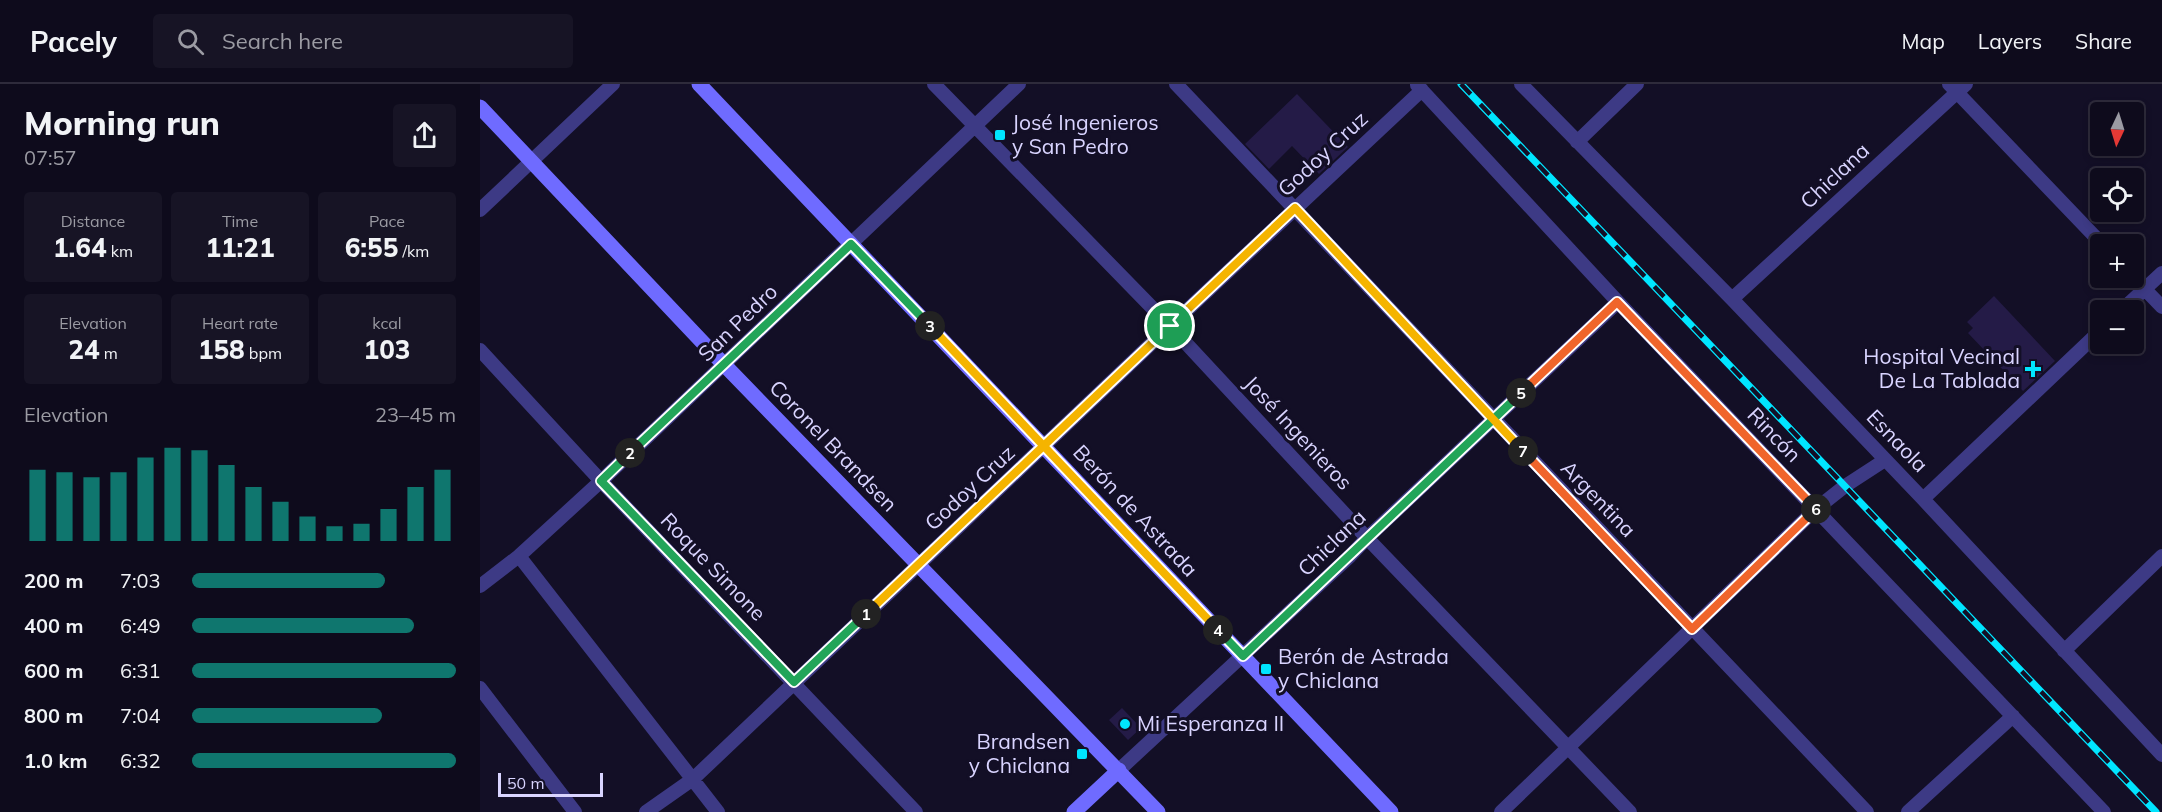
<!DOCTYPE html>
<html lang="en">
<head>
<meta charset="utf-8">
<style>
	body { margin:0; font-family:Mulish,sans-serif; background:#171425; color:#f1f3f6; height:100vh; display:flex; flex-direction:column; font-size:22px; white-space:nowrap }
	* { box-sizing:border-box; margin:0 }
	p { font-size:20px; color:#9b9ba3 }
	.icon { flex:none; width:33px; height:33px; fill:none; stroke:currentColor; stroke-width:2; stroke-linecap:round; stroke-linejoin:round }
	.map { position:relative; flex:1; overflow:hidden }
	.panel { display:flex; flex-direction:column; background:#0e0b1c; width:480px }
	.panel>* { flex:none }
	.needle { width:39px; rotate:184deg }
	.controls { position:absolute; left:1610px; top:18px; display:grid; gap:12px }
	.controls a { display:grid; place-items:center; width:54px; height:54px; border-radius:6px; background:#0e0b1c; box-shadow:0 3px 9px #0003,0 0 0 2px #2e2b3b; font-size:30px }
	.scale { position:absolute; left:18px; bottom:15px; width:105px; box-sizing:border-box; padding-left:6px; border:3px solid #d9d4ff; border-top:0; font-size:16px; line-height:21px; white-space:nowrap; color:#d9d4ff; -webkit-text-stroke:4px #130f26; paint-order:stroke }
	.pin { position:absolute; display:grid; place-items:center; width:51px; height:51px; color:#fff; margin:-26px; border:3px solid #fff; border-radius:50%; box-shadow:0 2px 6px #0007 }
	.km { position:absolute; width:30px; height:30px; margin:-15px; border-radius:50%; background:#222; color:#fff; font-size:16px; line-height:30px; text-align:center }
	.round { display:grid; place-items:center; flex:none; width:63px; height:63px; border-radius:6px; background:#171425 }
	.overview { display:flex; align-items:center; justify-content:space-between; height:102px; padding:0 24px }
	h1 { font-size:33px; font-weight:800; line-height:45px }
	.stats { display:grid; grid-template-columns:repeat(3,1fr); gap:9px; height:102px; padding:6px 24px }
	.stats div { display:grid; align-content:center; border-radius:6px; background:#171425; text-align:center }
	.stats b { font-size:26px; font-weight:800 }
	.stats small { font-size:16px; font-weight:400 }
	.stats p { font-size:16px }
	.chart { height:168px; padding:12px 24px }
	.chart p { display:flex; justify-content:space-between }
	.chart svg { width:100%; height:108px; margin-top:6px; stroke:#0f766e; stroke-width:6 }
	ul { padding:0 24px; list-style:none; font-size:20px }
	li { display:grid; grid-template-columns:96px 72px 1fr; align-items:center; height:45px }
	li i { height:15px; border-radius:8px; background:#0f766e }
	header { display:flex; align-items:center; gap:36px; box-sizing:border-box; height:84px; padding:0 30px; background:#0e0b1c; border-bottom:2px solid #2e2b3b }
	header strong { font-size:28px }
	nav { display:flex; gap:33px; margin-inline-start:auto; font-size:21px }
	.search { width:420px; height:54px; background:#171425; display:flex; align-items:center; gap:15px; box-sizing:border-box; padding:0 21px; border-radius:6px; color:#9b9ba3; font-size:22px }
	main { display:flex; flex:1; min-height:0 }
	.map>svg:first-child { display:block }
</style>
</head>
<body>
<header>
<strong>Pacely</strong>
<div class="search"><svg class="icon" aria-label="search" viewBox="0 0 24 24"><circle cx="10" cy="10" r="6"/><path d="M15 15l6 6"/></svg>Search here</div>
<nav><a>Map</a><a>Layers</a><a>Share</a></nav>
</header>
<main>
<section class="panel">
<div class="overview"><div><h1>Morning run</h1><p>07:57</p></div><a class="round"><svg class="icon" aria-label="share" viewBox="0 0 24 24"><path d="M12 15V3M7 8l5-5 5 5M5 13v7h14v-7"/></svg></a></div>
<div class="stats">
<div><p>Distance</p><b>1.64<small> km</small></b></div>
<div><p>Time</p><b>11:21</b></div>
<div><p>Pace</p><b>6:55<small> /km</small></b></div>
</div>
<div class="stats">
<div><p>Elevation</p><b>24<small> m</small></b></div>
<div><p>Heart rate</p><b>158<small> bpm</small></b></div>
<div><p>kcal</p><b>103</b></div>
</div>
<div class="chart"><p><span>Elevation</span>23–45 m</p>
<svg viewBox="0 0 160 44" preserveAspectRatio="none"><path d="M5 44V15M15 44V16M25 44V18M35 44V16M45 44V10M55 44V6M65 44V7M75 44V13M85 44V22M95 44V28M105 44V34M115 44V38M125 44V37M135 44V31M145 44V22M155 44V15"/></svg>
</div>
<ul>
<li><b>200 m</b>7:03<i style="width:73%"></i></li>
<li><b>400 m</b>6:49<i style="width:84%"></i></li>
<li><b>600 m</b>6:31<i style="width:100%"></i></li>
<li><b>800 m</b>7:04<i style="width:72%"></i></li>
<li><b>1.0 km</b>6:32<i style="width:100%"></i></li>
</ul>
</section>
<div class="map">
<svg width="1682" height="728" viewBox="0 0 1682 728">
	<rect width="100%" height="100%" fill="#130f26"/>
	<path fill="#241b47" d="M817,10L868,63L839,90L812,62L789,85L765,60Z
		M1514,212L1575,277L1543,307L1488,249L1493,244L1487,238Z
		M642,624L661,644L648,656L629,636Z"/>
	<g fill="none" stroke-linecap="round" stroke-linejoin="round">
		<path stroke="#3d3a85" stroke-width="14" d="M454,0L690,242L887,454L1150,728
			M696,0L1387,728
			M1041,0L1252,215L1443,415L1682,671
			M1469,0L1622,160
			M937,1L1138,218L1624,728
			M1097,58L1157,0
			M0,126L133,0
			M1653,193L1682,223
			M1252,215L1486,0
			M1642,226L1682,189
			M0,266L121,397L436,728
			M1443,415L1620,247
			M39,472L238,728
			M0,502L39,472L121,397L539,0
			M1584,567L1682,472
			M0,604L95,728
			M639,686L870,472L887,454L1138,218
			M166,728L213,695L690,242L942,6
			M1021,728L1336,425L1365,402L1405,376
			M1428,728L1533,632"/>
		<path stroke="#6f6bff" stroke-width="15" d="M219,0L911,728
			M0,23L228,264L678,728
			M594,728L639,686"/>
		<g stroke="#00e5ff" stroke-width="7">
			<path id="rail" d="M981,0L1676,728"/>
		</g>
		<use href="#rail" stroke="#130f26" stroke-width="4.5" stroke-dasharray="14" stroke-linecap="butt"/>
	</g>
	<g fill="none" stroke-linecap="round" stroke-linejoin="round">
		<g stroke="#fff" stroke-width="12">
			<path id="split-1" d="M386,530L690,242"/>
		</g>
		<g stroke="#fff" stroke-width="12">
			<path id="split-2" d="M150,369L121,397L314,598L386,530"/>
		</g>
		<g stroke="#fff" stroke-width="12">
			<path id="split-3" d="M150,369L371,160L450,242"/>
		</g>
		<g stroke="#fff" stroke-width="12">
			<path id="split-4" d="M450,242L738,546"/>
		</g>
		<g stroke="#fff" stroke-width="12">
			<path id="split-5" d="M738,546L763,572L1041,309"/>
		</g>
		<g stroke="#fff" stroke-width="12">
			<path id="split-6" d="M1041,309L1137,218L1336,425"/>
		</g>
		<g stroke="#fff" stroke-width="12">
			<path id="split-7" d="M1043,367L1212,545L1336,425"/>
		</g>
		<g stroke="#fff" stroke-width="12">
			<path id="split-8" d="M690,242L815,124L1043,367"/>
		</g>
		<use href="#split-1" stroke="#f5b400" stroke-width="8"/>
		<use href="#split-2" stroke="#22a559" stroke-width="8"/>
		<use href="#split-3" stroke="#22a559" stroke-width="8"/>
		<use href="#split-4" stroke="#f5b400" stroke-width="8"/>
		<use href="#split-5" stroke="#22a559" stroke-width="8"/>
		<use href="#split-6" stroke="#f0652b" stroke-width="8"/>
		<use href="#split-7" stroke="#f0652b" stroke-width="8"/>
		<use href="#split-8" stroke="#f5b400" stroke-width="8"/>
	</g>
	<g fill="#00e5ff" stroke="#130f26" stroke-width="2">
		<rect x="514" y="45" width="12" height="12" rx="3"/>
		<path d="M1550 276h6v6h6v6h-6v6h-6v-6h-6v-6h6z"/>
		<rect x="780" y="579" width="12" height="12" rx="3"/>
		<circle cx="645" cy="640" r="6"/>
		<rect x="596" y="664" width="12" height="12" rx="3"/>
	</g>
	<g text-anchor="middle" stroke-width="6" stroke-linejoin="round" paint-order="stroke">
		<g font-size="21" fill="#d9d4ff" stroke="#130f26" text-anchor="start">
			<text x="532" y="46">José Ingenieros<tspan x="532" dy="24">y San Pedro</tspan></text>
			<text x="1540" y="280" text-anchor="end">Hospital Vecinal<tspan x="1540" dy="24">De La Tablada</tspan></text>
			<text x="798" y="580">Berón de Astrada<tspan x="798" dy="24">y Chiclana</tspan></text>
			<text x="657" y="647">Mi Esperanza II</text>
			<text x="590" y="665" text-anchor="end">Brandsen<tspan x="590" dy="24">y Chiclana</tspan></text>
		</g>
		<g font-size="21" fill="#d9d4ff" stroke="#130f26">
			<text transform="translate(843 70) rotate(-43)" y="7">Godoy Cruz</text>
			<text transform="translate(1355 92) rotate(-43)" y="7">Chiclana</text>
			<text transform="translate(258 239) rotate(-44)" y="7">San Pedro</text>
			<text transform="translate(818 349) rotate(47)" y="7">José Ingenieros</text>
			<text transform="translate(1294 351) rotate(46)" y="7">Rincón</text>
			<text transform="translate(1417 357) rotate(46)" y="7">Esnaola</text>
			<text transform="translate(353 362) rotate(46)" y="7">Coronel Brandsen</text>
			<text transform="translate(490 404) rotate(-43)" y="7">Godoy Cruz</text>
			<text transform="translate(1118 415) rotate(46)" y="7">Argentina</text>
			<text transform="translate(655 427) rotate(47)" y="7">Berón de Astrada</text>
			<text transform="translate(852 459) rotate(-44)" y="7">Chiclana</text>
			<text transform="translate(233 483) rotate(46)" y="7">Roque Simone</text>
		</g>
	</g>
</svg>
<div class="controls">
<a><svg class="needle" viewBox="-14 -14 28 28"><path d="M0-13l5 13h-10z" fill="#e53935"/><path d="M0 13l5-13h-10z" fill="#9b9ba3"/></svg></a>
<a><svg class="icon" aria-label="locate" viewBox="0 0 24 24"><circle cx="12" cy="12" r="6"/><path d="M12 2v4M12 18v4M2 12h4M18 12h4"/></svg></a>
<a>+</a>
<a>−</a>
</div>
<div class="scale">50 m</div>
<div class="pin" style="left:690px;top:242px;background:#1e9e55"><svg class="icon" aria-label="arrive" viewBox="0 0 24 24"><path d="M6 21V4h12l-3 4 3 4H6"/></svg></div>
<b class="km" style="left:386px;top:530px">1</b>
<b class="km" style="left:150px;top:369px">2</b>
<b class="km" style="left:450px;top:242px">3</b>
<b class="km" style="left:738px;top:546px">4</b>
<b class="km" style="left:1041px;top:309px">5</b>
<b class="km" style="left:1336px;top:425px">6</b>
<b class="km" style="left:1043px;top:367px">7</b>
</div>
</main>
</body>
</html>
